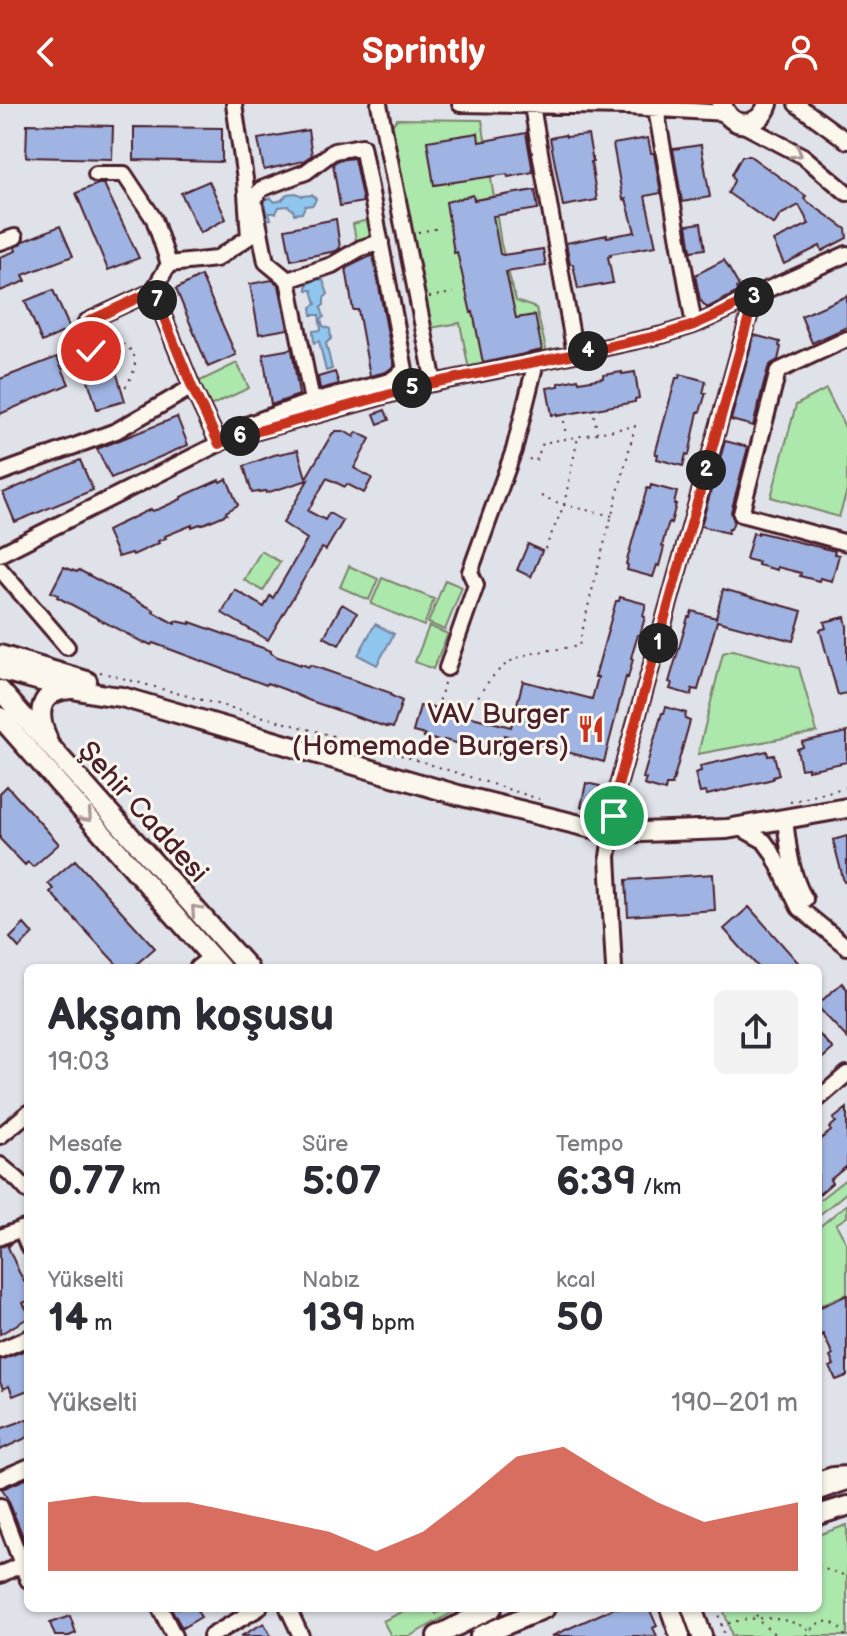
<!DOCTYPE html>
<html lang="tr">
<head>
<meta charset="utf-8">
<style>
	body { margin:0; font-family:"Balsamiq Sans",sans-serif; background:#f2f2f3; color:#2b2b33; height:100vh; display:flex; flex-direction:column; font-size:30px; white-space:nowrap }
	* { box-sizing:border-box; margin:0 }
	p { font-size:26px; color:#7c7c81 }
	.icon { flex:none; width:44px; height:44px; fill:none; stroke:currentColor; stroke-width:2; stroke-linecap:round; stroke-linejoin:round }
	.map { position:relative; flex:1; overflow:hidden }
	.drawer { position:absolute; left:24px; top:860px; width:798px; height:648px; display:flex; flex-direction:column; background:#fff; border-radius:12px; box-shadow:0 2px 6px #0004 }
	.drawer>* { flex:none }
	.pin { position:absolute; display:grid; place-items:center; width:68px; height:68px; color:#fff; margin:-34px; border:4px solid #fff; border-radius:50%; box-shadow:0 2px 8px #0007 }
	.km { position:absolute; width:40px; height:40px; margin:-20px; border-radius:50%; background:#222; color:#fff; font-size:22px; line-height:40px; text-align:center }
	.round { display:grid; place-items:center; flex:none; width:84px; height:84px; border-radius:12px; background:#f2f2f3 }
	.summary { display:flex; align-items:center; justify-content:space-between; height:136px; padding:0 24px }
	h1 { font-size:44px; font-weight:700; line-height:60px }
	.metrics { display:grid; grid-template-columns:repeat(3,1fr); gap:12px; height:136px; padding:8px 24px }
	.metrics div { display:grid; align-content:center }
	.metrics b { font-size:40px; font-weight:700 }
	.metrics small { font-size:22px; font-weight:400 }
	.metrics p { font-size:22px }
	.chart { height:224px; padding:16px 24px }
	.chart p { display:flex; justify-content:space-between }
	.chart svg { width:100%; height:144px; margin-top:8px; fill:#c8321e; opacity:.7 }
	header { display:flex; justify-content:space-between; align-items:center; height:104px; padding:0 24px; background:#c8321e; color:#fff; font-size:36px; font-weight:700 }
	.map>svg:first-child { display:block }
</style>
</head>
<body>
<header><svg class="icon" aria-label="back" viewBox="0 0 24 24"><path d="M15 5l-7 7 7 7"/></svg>Sprintly<svg class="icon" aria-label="person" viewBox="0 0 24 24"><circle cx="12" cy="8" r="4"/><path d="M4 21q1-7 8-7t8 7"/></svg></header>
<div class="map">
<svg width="847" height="1532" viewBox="0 0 847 1532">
	<rect width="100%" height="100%" fill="#dfe3e9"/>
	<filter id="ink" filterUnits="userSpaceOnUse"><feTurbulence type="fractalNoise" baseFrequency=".0125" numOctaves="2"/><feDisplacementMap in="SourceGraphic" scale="16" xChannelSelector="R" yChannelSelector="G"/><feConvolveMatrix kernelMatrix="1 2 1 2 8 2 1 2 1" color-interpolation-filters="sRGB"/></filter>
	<g filter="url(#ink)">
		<path fill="#ace7ac" stroke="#7b836c" stroke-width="2" d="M397,15L482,16L501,140L516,197L536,204L546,245L544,252L469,266L460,219L430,224L390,24Z
			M371,115L374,132L356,136L353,120Z
			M237,259L249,284L210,302L198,278Z
			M826,285L847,327V387L839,413L771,393L796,301Z
			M261,447L280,458L263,487L244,476Z
			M349,462L378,475L369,496L340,483Z
			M382,474L434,495L424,522L371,500Z
			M445,476L462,483L445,526L428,519Z
			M429,522L448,530L433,565L415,558Z
			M733,546L799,564L817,628L698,650L723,549Z
			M847,1074V1088L818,1112V1097Z
			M847,1100V1113L836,1120L847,1140V1190L818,1202V1124Z
			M847,1421V1532H732L723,1504H818V1431Z
			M410,1504H432L436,1510L446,1504H453L455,1507L410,1532H391L383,1517Z"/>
		<path fill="#8fc6ee" stroke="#7383a0" stroke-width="2" d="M296,89L302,92L312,91L316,95L313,101L305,102L302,109L294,110L293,106L288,102L279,103L276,109H269L271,115L266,116L263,96L271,94L275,98L282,96L287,90Z
			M312,173L323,176L328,190L324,194V201L321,203L324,213L321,215L323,222L330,225L331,235L326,239L332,265L326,267L319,237L314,239L313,227L321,226L319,211H312L311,203L316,200L312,186H307V181Z
			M375,520L394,530L377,561L358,551Z"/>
		<path fill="#9fb4e2" stroke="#4a1f2b" stroke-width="2" d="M27,20L113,22L112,55L26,53Z
			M134,23L222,24V58L134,56Z
			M308,26L312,51L303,57L264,66L258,35Z
			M478,29L479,38L526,29L533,68L508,73L507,70L434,81L427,37Z
			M565,31L566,33L588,31L593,58H591L597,96L563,102L550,34Z
			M648,34L651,49H654L661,89L645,92L656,142L610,150L611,152L608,153L613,179L578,185L573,160H570L566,139L607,131V133L635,128L626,95L623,96L613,40Z
			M701,41L710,93L682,98L673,45Z
			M742,52H750L806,92L804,95L846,125L847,134L822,147L820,142L784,160L773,137L809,120L799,101L780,111L774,121L728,89L734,77L732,70Z
			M354,54L363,98L340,102L333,60L338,56Z
			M209,77L226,115L200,129L181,89Z
			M98,80H104L139,154L108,166L76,89Z
			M535,86L538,105L493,112L500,150L503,151L543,145L546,162L506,168L516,214L535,211L542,246L483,259L473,208L471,209L457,148L454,149L446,98L473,91L474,96Z
			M336,115L340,144L336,147L291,156L285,125Z
			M701,119L705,145L691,147L687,121Z
			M60,122L73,152L23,171L26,177L0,187V153L16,147L15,143L24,137Z
			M373,151L394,262L386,268L370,272L358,206H353L346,164Z
			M724,156L739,182L736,184L738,188L707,204L700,196L695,171Z
			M201,172L236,251L208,263L176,185Z
			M272,176L279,181L288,225L259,230L250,180Z
			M53,186L70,225L42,238L25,197Z
			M847,192V223L812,239L801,212Z
			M754,231L780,238L779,242L781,243L778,256L771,260L768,264L753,322L731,316Z
			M292,245L299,291L271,301L263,250Z
			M57,253L69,280L0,310V275Z
			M115,264L125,297L97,305L87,273Z
			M335,268L339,280L320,285L318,273Z
			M622,268V270L635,268L639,294L635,295V298L557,312V310L552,311L547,284L559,282V279L578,275L579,278L603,274V271Z
			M680,270L706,277L703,289H706L700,308H698L689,351L686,350L683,362L657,355L658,350H655L676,274H679Z
			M385,306L389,316L378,320L374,310Z
			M177,313L188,341L111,374L97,345Z
			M336,327H344L354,333L357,328L370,335L354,364L372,374L364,389L347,380L345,383L327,374L308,407L325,416L329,409L343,417L326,446L322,444L268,536L222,509L235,486L264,503L270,492L273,494L307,435L283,419L308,376L266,389V387L252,389L244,362L274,351L298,346L306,374L332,330Z
			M725,337L748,343L731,408L734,417L731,425H729L728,429L701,422Z
			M80,356L93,386L15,418L3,389Z
			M227,375L238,401L226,408L227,410L201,421L200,420L192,423V421L165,432L166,434L158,437L159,439L133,451L132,449L118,453L107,427L113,424V423L151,405L152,407L159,405L181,395V393L219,376L220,378Z
			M651,381L677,388L674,400H676L671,419L669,418L665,430L662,442L664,443L659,462L657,461L653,473L627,466L628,461L626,460L647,384L650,385Z
			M758,428L835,447L834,450L839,451L832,477L820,474L819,477L800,472L801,469L777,463V466L758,461V458L746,455L753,429L758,430Z
			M528,440L542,447L531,473L517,466Z
			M64,463L77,468L79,466L154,506L153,508L175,520L176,517L190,520V518L263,544L271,547V549L278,553L290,557L301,561V560L309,563L310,561L391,589L390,591L402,597L393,624L386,622V623L308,596L286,586L267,579L266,581L153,539L151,541L145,538L144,539L57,493L58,491L51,488Z
			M723,485L802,507L793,537L717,517L698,586L692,585L691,591L670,585L672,579L669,578L688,513H690L692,507L716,514Z
			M620,493L646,500L643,512L645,513L640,531H638L631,554L633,555L628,574L626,573L604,658L504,631L499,651L486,647V650L467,645L468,642L444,636L443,638L424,633L425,631L413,628L420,602L424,603L425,601L511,623L523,577L592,595L598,573H595L616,497H619Z
			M342,500L357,509L339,541L324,533Z
			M845,513L847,522V589L838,591L820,526L826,524L824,518Z
			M666,603L686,609L685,615L690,617L672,681H666L665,687L644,681L646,675L643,674L662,609H664Z
			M847,628V658L808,666V664L801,665L797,645L803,643L802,638Z
			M767,647L768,652L774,651L779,671L773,673V675L707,691L706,688L700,689L695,669L701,667L700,662Z
			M586,679L600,682L594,706L581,703Z
			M7,682L59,740L33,763L28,758L25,761L0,735V689Z
			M847,732V777L844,778L833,736Z
			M75,756L155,844L132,864H120L50,788L53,785L48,779Z
			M713,770L715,806L628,812L626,776Z
			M749,803L803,864H759L724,825Z
			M24,820L33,830L19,844L10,834Z
			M842,879L847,885V934L818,903V900Z
			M818,929L833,945L818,958Z
			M847,1004V1062L830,1076L832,1079L818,1091V1037L831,1027L829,1024L836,1018L833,1015Z
			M12,1139L8,1143L19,1168L28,1183V1197L23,1199L28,1208V1214L0,1230V1143Z
			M847,1191V1272L836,1276L830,1263L834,1261L830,1253L833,1251L823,1230L821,1232L818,1226V1204Z
			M28,1245V1286L13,1292L9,1282L3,1285L0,1278V1256Z
			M28,1315V1333L0,1346V1325Z
			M28,1374V1445L9,1398L2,1385Z
			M171,1504H195L201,1513L182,1524Z
			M614,1504H649L657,1522L653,1524L657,1532H552Z
			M70,1512L76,1529L69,1532H55L50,1519Z
			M264,1519L271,1532H241Z"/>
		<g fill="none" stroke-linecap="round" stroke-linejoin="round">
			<g stroke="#4a1f2b" stroke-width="20">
				<path id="minor" d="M379,0L434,279
					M460,0L629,3L725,9
					M796,0L847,37
					M532,2L575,250
					M656,5L694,221
					M740,19L803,52L847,89
					M96,70H124L154,115L169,160
					M0,138L15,133
					M288,176L332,161L361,144L381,138
					M153,187L192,283L219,340
					M86,218L153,187L169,160L216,155L249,133L245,75L234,0
					M847,235L778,267L741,410L847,439
					M238,324L312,297L288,176L266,158L254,96L261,85L306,68L334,47L362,42L405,266L390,277L312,297
					M0,369L116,327L192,283
					M0,450L226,336L423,281L575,250L662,231L694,221L725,207L755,191L847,150
					M0,465L67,543
					M447,564L476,481L470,468L514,346L536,258
					M785,715C788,741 791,772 805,795
					M739,723L764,737L772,748L799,804L847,843
					M197,864L211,853
					M614,864L608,753L614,712V696L755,191
					M818,995L847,970
					M0,1032L28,1009
					M0,1061L18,1076L28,1087
					M21,1125L28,1142
					M0,1133L28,1123
					M0,1246L28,1234
					M0,1375L28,1363
					M818,1376L833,1371L847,1370
					M0,1402L28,1476
					M0,1471L22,1460
					M160,1504L174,1532
					M288,1504L301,1532
					M211,1532L259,1504"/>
			</g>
			<g stroke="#4a1f2b" stroke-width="24">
				<path id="major" d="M722,0C730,26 759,26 768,0
					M0,551L87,577
					M0,566C40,577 81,589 122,593L458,691L612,729L727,725L847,704
					M0,586L248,864
					M0,613L221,864
					M47,634C36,608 39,587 71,585
					M818,1386L847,1376
					M818,1411L847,1402
					M670,1504L680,1532
					M692,1504L702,1532
					M437,1532L492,1504
					M480,1532L545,1504"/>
			</g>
			<path stroke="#4a1f2b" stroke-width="2" stroke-dasharray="2 6" stroke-linecap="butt" d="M418,128L440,124
				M429,193L453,189
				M99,239C113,234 136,241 135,259C135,268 129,277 124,285
				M82,270C82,262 79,254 89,250L94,241L99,239L95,229
				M594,311L597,328
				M564,317L566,333
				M541,392L564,401L613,412
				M545,445L564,401L578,333
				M100,568L388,647L539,695
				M444,579L439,599L468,610C480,589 494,564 517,554C534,547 561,545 579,542C595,468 617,396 635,322L543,339L536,357L526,354
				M790,698L847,683
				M818,1463L847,1472
				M716,1504L725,1532
				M752,1504L761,1519L777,1532
				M721,1522C749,1511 784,1511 810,1526
				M807,1532C816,1513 836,1513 845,1532"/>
			<use href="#minor" stroke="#fbf7ec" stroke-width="14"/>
			<use href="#major" stroke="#fbf7ec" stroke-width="18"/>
		</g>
		<defs><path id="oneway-chevron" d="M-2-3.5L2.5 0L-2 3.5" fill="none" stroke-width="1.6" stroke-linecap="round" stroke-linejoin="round" transform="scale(2)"/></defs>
		<g stroke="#ab9695">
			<use href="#oneway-chevron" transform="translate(797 49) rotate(31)"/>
			<use href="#oneway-chevron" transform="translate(87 713) rotate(48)"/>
			<use href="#oneway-chevron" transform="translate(196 806) rotate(-132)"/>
		</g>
	</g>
	<g fill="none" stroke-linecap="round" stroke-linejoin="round" filter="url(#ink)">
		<g stroke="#fff" stroke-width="16">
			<path id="route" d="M91,247L94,241L99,239L89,217L153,187L192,283L219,340L226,336L423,281L575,250L662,231L694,221L725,207L755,191L614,696V712"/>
		</g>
		<use href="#route" stroke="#c8321e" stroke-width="10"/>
	</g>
	<defs>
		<g id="restaurant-bare" transform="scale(2.16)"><path d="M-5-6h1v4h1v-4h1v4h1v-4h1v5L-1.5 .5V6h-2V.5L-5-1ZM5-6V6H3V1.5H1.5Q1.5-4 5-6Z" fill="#c8321e" stroke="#fbf7ec" stroke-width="2.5" paint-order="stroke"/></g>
	</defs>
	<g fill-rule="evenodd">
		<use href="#restaurant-bare" x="591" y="625"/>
	</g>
	<g text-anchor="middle" stroke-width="6" stroke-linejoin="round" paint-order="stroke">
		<g font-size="28" fill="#4a1f2b" stroke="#fbf7ec" text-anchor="end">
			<text x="569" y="619">VAV Burger<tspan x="569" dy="32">(Homemade Burgers)</tspan></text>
		</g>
		<g font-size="28" fill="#4a1f2b" stroke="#fbf7ec">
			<text transform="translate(144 707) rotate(48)" y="10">Şehir Caddesi</text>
		</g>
	</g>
</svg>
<div class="pin" style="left:614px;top:712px;background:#1e9e55"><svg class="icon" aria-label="arrive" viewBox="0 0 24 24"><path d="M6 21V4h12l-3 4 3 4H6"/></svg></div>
<div class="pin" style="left:91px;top:247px;background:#d93025"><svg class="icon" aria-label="check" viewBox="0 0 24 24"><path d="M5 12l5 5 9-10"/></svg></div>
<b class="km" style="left:658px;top:539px">1</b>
<b class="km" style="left:706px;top:366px">2</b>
<b class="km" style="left:754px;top:193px">3</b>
<b class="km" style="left:588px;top:247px">4</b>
<b class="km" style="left:412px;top:284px">5</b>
<b class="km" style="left:240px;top:332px">6</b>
<b class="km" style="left:157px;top:196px">7</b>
<section class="drawer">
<div class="summary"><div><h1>Akşam koşusu</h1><p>19:03</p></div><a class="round"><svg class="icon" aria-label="share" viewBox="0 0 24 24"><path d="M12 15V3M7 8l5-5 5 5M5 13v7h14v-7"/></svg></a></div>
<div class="metrics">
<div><p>Mesafe</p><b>0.77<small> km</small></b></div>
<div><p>Süre</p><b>5:07</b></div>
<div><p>Tempo</p><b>6:39<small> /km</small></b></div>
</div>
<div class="metrics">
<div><p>Yükselti</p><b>14<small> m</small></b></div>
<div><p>Nabız</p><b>139<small> bpm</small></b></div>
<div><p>kcal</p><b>50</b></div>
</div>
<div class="chart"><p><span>Yükselti</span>190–201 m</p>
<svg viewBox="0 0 160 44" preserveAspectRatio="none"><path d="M0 44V23L10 21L20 23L30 23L40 26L50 29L60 32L70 38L80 32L90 21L100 9L110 6L120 15L130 23L140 29L150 26L160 23V44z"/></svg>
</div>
</section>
</div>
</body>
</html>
